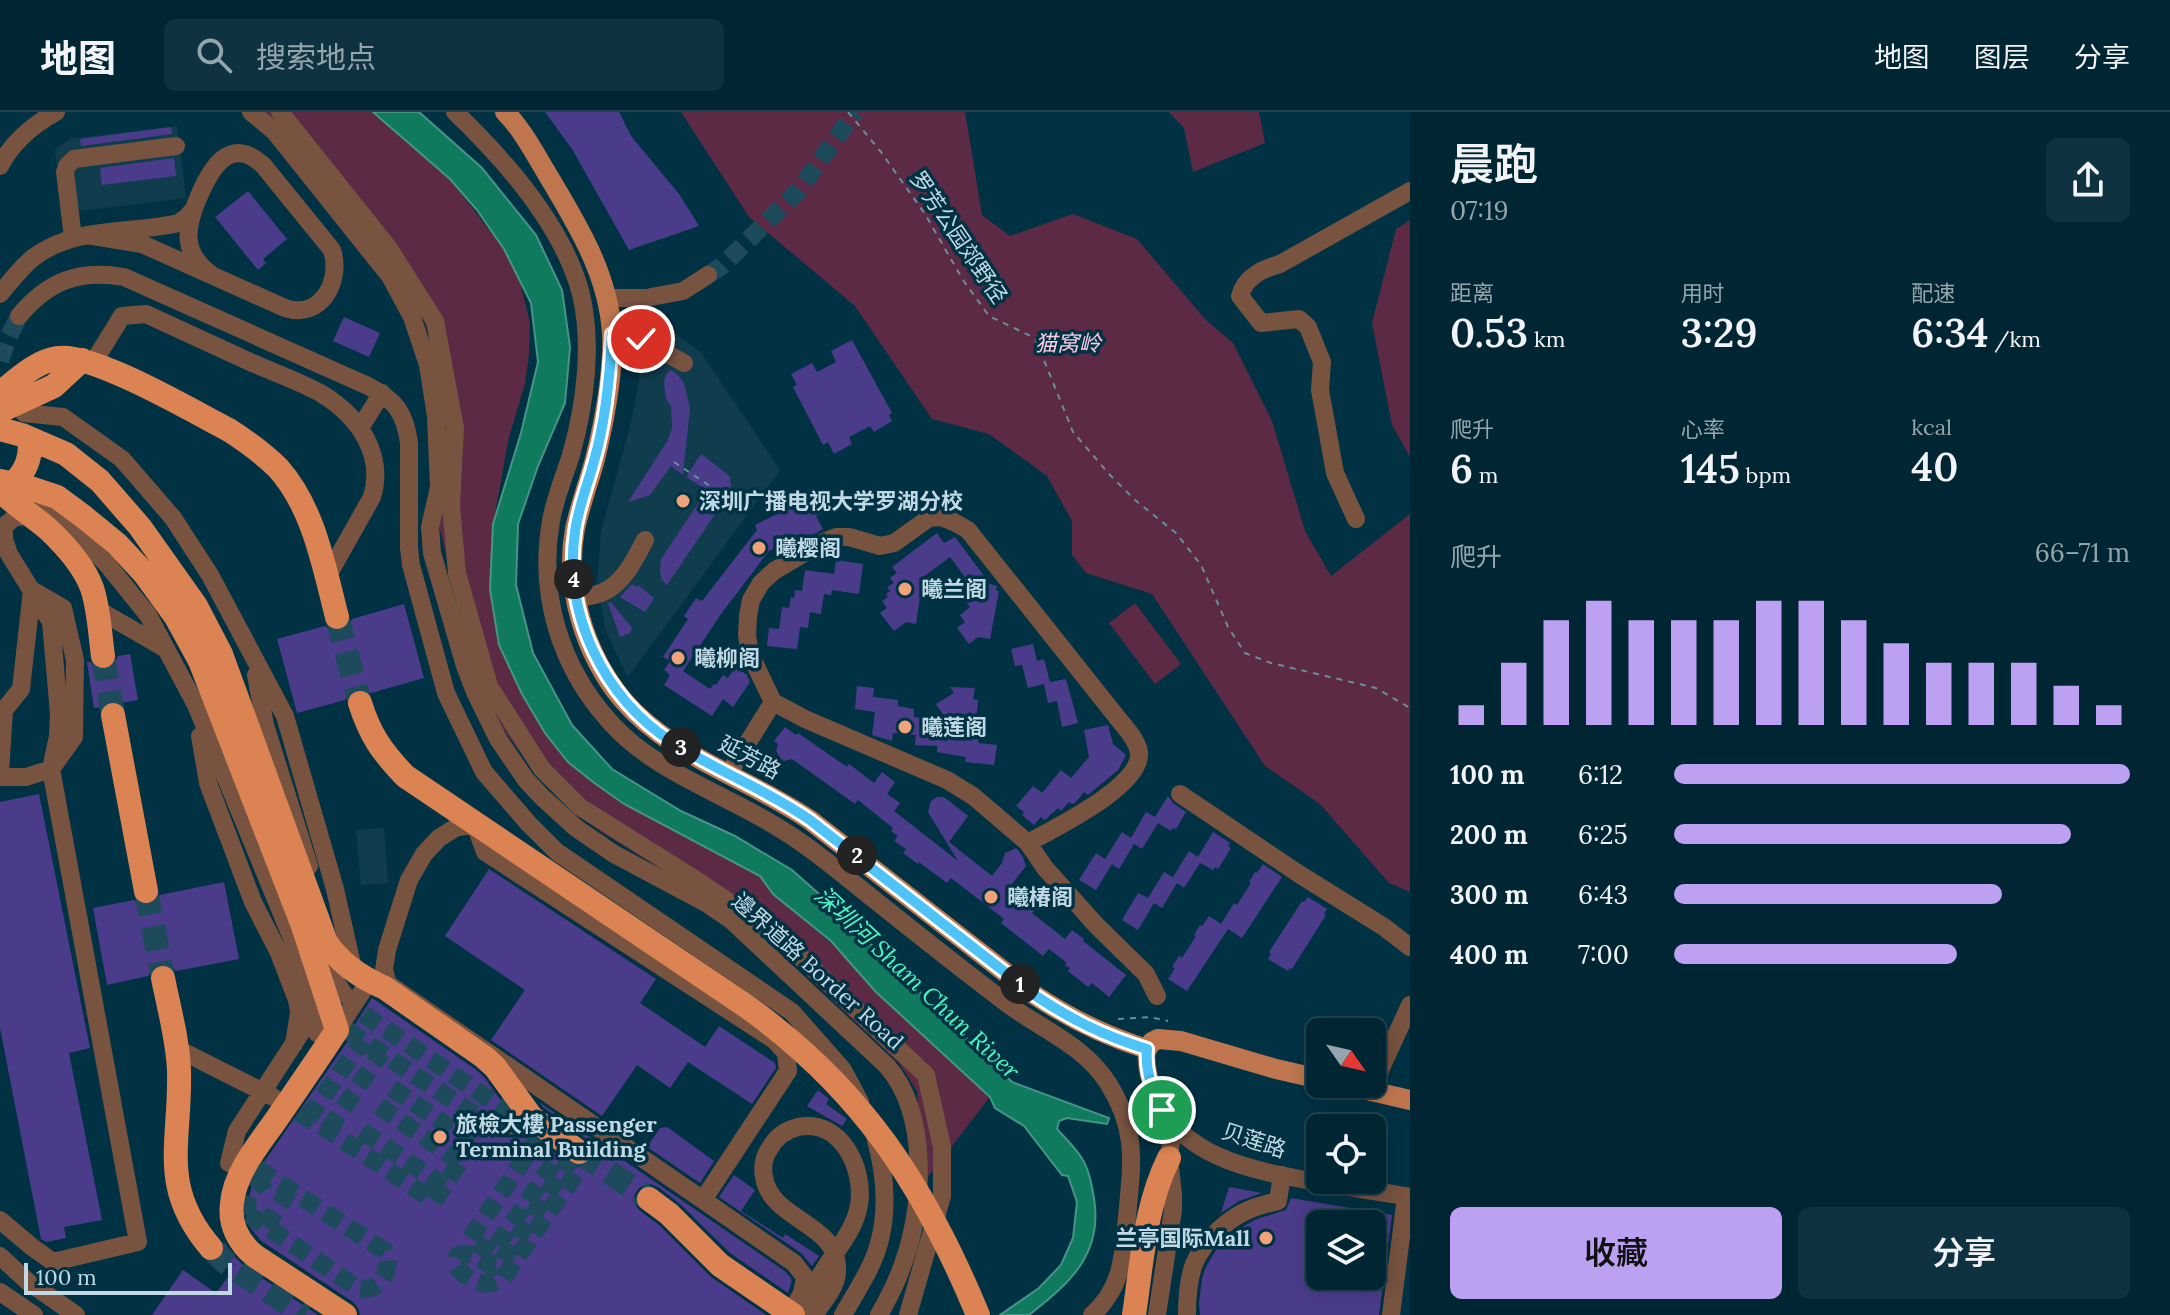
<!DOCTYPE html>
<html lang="zh">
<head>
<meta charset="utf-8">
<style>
	body { margin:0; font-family:Lora,"Noto Sans SC",serif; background:#0e323f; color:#f1f3f6; height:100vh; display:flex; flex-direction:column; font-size:30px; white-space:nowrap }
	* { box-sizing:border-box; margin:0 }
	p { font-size:26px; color:#95a5ac }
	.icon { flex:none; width:44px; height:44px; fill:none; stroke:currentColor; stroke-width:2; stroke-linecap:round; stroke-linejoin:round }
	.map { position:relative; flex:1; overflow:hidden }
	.side { display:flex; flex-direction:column; background:#002633; width:760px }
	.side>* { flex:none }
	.needle { width:52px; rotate:124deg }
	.tools { position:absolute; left:1306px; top:906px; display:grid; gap:16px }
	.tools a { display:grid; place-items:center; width:80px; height:80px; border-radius:12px; background:#002633; box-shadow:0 4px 20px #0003,0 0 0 2px #22434e; font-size:40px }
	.scale { position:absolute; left:24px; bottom:20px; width:208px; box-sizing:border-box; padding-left:8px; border:4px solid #c1d9e4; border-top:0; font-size:22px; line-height:28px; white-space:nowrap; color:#c1d9e4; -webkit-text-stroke:6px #003244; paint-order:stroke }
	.pin { position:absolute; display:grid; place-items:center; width:68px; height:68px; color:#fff; margin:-34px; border:4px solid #fff; border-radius:50%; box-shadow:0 2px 8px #0007 }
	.km { position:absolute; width:40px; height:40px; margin:-20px; border-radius:50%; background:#222; color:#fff; font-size:22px; line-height:40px; text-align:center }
	.round { display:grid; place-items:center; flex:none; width:84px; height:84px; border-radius:12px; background:#0e323f }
	.summary { display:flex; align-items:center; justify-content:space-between; height:136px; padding:0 40px }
	h1 { font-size:44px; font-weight:600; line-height:60px }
	.metrics { display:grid; grid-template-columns:repeat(3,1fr); gap:12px; height:136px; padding:8px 40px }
	.metrics div { display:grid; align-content:center }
	.metrics b { font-size:40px; font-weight:600 }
	.metrics small { font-size:22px; font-weight:400 }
	.metrics p { font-size:22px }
	.chart { height:224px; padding:16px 40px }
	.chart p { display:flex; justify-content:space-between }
	.chart svg { width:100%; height:144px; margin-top:8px; stroke:#bca0f2; stroke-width:6 }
	.primary-button { display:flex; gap:16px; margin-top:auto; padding:16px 40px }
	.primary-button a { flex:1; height:92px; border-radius:12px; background:#bca0f2; color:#111; font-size:32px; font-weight:600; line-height:92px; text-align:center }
	.primary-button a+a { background:#0e323f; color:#f1f3f6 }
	ul { padding:0 40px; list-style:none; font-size:26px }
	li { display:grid; grid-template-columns:128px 96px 1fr; align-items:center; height:60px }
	li i { height:20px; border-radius:10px; background:#bca0f2 }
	header { display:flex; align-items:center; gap:48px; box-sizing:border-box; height:112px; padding:0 40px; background:#002633; border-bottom:2px solid #22434e }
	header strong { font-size:38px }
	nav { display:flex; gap:44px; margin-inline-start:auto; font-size:28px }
	.search { width:560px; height:72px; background:#0e323f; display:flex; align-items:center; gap:20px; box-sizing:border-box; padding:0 28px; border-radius:12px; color:#95a5ac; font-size:30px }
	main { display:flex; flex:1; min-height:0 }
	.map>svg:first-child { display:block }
</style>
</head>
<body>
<header>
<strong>地图</strong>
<div class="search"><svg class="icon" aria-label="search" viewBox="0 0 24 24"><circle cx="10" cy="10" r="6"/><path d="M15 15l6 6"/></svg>搜索地点</div>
<nav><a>地图</a><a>图层</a><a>分享</a></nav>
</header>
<main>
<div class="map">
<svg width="1410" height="1203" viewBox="0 0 1410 1203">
	<rect width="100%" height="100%" fill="#003244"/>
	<path fill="#103d4e" d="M177,14L186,86L63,101L55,38L70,27Z
		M662,211L702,242L780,358L628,565L606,520L597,473L601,420L630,314L639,271L640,214Z
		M384,716L388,771L361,773L356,718Z"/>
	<path fill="#5c2a45" d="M264,0H373L450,67L504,137L520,170L530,211L529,242L525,272L509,325L493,412L490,476L499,533L518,574L619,689L760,764L773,782L837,836L990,985L924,1070L917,979L899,951L757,817L603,721L564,691L530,653L502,616L475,557L438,410L446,317L429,221L416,191Z
		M681,0H965L982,103L1010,124L1073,102L1137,127L1205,207L1233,231L1272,309L1305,419L1331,464L1410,402V780L1389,771L1320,692L1265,654L1152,482L1086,461L1072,443V409L1047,364L989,322L932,307L855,194L749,105Z
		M1169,0H1259L1265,31L1193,60L1184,16Z
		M1410,108V345L1392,313L1372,211L1396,117Z
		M1135,491L1181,552L1155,572L1109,511Z"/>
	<path fill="#0f7a5e" stroke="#449686" stroke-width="2" d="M373,0H419L482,56L536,123L562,178L570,235L565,291L538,354L518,412L516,473L533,541L572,613L612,657L681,699L735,724L792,758L827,789L1012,970L1109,1006L1107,1012L1067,1006L1059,1009L1057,1017C1066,1027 1078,1038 1084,1050C1090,1061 1092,1074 1094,1086C1103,1142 1070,1171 1029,1203H1000L1039,1176L1061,1153L1073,1126L1077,1090L1068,1064L1062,1063L1024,1014L995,996L990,985L876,880L831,829L773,782L760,764L624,692L593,670L568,650L545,621L522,582L499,533L490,477L493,412L521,321L538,250L531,191L504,137L477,98L450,67Z"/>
	<path fill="#4b3c8b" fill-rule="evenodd" d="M545,0H619L631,24L679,82L699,114L629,138L572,37Z
		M171,15L172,22L81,34L80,27Z
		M174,46L176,64L102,73L100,56Z
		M248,79L287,127L263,147L266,151L258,158L215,105Z
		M344,205L380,221L369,245L333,229Z
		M852,228L892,301L889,303L892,309L874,320L870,314L849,325L852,332L834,342L828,330L823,333L793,275L797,273L791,262L812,251L817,260L836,250L831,239Z
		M671,258L678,263L684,271L690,296L683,363L671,354L650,383L628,390L668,328L672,316L671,294L666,287L664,270L666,262Z
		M701,342L726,361L730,365L731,374L728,383L667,473L661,467L660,457L661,447L707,378L686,365Z
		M806,379L810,387L817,383L825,400L816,404L823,417L798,431L795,426L769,439L721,502L683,559L710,577L714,572L716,573L723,563L728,566L735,555L747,563L750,570L733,595L723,587L712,604L664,573L670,563L664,558L670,549L663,545L688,507L684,504L696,486L702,489L757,418L755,413L783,399L779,392Z
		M937,421L944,431L955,425L990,472L997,474L996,479H999L990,527L978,525L969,532L957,516L965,510L960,503L970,495L963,486L969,482L970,472L950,445L923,465L916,512L906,510L894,519L880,501L887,496L882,489L888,485L886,482L890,479L887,475L894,471L890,466L897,461L892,455Z
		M836,448L863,452L859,482L832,478L831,483L824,482L821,502L810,500L808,516L800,515L797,537L767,534L769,516L779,517L782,495L789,496L791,485L794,486L795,478L802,479L805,458L834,462Z
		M632,472L637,475L638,473L654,486L645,500L620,485Z
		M611,490L632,516L630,521L620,525L608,491Z
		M404,492L424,566L371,581L364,577H356L349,581L345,588L297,601L277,527L325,514L332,519H341L348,515L352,507Z
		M1033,532L1037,549L1044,547L1050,570L1066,567L1078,611L1062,615L1057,589L1048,591L1044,572L1028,576L1022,553L1015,554L1011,537Z
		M130,542L138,588L121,591L110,588L101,595L94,596L87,550H90L96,557L106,559L113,555L118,544Z
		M857,574L874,576L873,585L898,588V594L914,597V605L947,609L936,592L954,581L950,575L975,576L973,587L978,588L976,609L981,610L978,631L997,633L994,653L965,650L966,645L937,640V634L915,633L916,623L893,621L892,629L872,623L875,600L855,597Z
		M1108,613L1113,632L1126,643L1118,658L1088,683L1084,680L1076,690L1073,692L1069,690L1061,699L1058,696L1045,708L1041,705L1034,713L1022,703L1024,700L1016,694L1033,674L1042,681L1061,658L1071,666L1089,645L1084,618Z
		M785,615L796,623L798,621L847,655L849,652L874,671L882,660L895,670L887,682L900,691L894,699L958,749L928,700L931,689L937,685H944L968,704L949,730L992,764L1002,751L1005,741L1016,736L1023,745L1026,754L1008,777L1035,798L1032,801L1065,827L1072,818L1084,827L1083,829L1126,863L1109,885L1092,871L1088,875L1068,859L1070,856L1065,853L1067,851L1049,837L1043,844L1001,811L1004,807L951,766L947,771L919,750L918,752L903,741L906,737L894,729L898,724L891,719L893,716L858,688L855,692L792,647L784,649L781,647L776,639L778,632L774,629Z
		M39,682L90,936L69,941L102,1108L64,1115L66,1126L46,1130L41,1127L0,916V690Z
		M1168,684L1173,691L1186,700L1176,717L1173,716L1171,719L1158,711L1142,737L1134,732L1119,757L1112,752L1096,778L1079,768L1096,741L1105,747L1122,720L1131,726L1146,700L1155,705Z
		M1213,720L1230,731L1228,734L1231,736L1218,757L1215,755L1213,758L1200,751L1184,776L1177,771L1162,796L1154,791L1138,818L1122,808L1138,781L1148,786L1164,760L1173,765L1189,739L1198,745Z
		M1263,752L1282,765L1242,826L1228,817L1187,879L1168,867L1175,856L1172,855L1179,844L1182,846L1196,824L1194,823L1200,813L1202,814L1209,804L1221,812L1234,791L1237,793L1251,771L1249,770L1255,760L1257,761Z
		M489,757L656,867L640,891L705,935L719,914L775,951L776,956L752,992L688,950L670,976L637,953L602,1004L491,928L525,878L445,824Z
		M224,770L239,847L176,859L168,852L161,851L153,855L148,864L107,873L93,796L134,788L140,793L150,794L156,790L160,783Z
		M1308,785L1327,797L1324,802L1326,803L1292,857L1290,856L1288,859L1268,847L1271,842L1269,840L1302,789L1304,790Z
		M372,886L475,957L484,965L510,1001H498L489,1006L487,1014L492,1023L499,1025L534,1026L570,1052L578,1055L586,1053L591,1049L594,1042L592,1033L588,1028L543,995L539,990L786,1160L792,1168L788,1181L730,1141L679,1091L658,1075L650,1072L642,1074L638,1077L634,1084L635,1092L639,1098L659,1113L711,1165L766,1203H360L358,1196L353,1190L260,1128L250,1115L246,1099L252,1073L262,1053L350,926L352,917Z
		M818,978L829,987L826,992L847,1007L842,1014L807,994Z
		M667,1015L714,1049L700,1071L628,1022L647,1035L660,1016Z
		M734,1063L755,1078L741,1099L783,1126L785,1122L819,1144L812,1154L801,1141L719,1085Z
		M1229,1075L1262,1081L1239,1089L1221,1101Z
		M1291,1086L1392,1103L1379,1203H1200L1199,1191L1202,1167L1205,1157L1214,1141L1226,1127L1242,1115L1257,1107L1286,1098ZM1320,1112H1372V1164H1320Z
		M224,1130L233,1143L245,1155L318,1203H152L183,1158L216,1181L231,1161L221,1146L225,1141Z"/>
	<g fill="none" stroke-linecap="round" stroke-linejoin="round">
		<path stroke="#1d4b5c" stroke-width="18" stroke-dasharray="18 9" stroke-linecap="butt" d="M708,163L722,154L798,79L855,0
			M0,249L7,228L19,204
			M341,887L535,1018
			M392,976L473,1031
			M275,987L328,1018L434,1089L486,1010L330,907
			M379,994L460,1050
			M308,1006L363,928
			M328,1018L382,940
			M362,1019L444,1074
			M541,1022L470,1127L492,1141L554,1050
			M573,1044L500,1152L493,1155C481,1148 470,1137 457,1144L455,1152C465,1168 486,1179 503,1166L583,1051
			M232,1082L235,1092L248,1102L359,1177C381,1180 393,1157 385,1139L270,1065L245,1047L241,1041
			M248,1102C245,1079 252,1076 270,1065
			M265,1115L290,1077"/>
		<path stroke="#1d4b5c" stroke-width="24" stroke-dasharray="24 12" stroke-linecap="butt" d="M337,505L360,591
			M103,544L113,603
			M146,779L163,866
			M579,1040L649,1087
			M211,1136L225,1150L305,1203"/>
		<path stroke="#6a8e9c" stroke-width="2" stroke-dasharray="6 6" stroke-linecap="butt" d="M848,0L881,40L925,102L963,168L989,204L1035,226L1073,320L1109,362L1135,388L1176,421L1201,453L1228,515L1245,541L1271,551L1376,576L1410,596
			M674,350L710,374
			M1118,907L1150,905L1168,909"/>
		<path stroke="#775340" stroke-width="18" d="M251,0L274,19L373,143L390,164L412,205L428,253L436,304L439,375L430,415L432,441L465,554L475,580L498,627L526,668L542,685L576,716L614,742L706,791L731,808L887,954C929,1002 924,1095 903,1152C897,1170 888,1187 879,1203
			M280,0L388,135L435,209L455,316L451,394L457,461L489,574L542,657L580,695L690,764L774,820L926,963L942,1035V1084L908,1203
			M455,0C505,48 563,113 581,182C593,233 585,293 571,343C564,365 555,386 551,409C538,482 560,555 610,610C653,659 723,681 779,716C812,736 841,761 871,785C916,821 960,856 1005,890C1039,916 1084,933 1108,971C1138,1019 1132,1051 1127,1105C1123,1144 1123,1175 1092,1203
			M0,54C12,30 33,13 56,0
			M87,123L142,132L285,196C321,208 342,169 332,138L263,53C230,23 211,56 199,84C185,116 181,141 212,163
			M73,126L65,60L67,54L74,47L176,34
			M0,182C11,169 21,155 34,145C76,114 131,122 179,111L187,105L194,97
			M607,186H646L683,179L708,163
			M19,204C48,169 79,157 124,165L368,274C395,288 405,300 409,331V436L411,453L446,581L484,660L528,711L557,740L792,900L843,958L860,990
			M612,222L641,227L684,251
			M93,251L122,204L146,202C180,218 214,233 248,249C272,260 299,269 322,282C358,304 385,342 372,385L327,465
			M24,301L63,305L122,347L173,406L210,463L285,604L335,777L354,861
			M360,316L382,281
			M26,376L106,451L148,503L196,593L305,858L312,886L313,912L317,921
			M1356,407L1335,361L1320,278L1322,250L1308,215L1299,207L1261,211L1240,184C1245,165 1262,157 1280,152L1410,79
			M576,487C584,485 593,484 601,481C623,473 635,447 645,428
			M95,496L166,537
			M256,563L265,613L309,754
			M200,624L208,671L253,790L279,841L297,888L299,901L294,932
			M0,660L4,598L21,577L32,478L63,496L75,548L74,625L51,657L138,1130L53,1150L32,1135L0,1108
			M729,661L773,590
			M0,665H26L51,657L58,624L59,602L51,510L9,442L4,427V414L14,406L30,403
			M1180,682L1299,762L1384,815L1410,835
			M475,712L485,740L774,928L786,941L788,959L703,1088L388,872L384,858L387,838L409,768L424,742L439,726L455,716Z
			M1028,731C1054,716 1143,674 1139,640C1137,628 1127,618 1120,609L968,418L954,410L941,405L929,406L894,431L880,434L849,425H836L821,431L774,459L761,471L751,488L748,504L747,523L750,542L773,590L805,607L947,668L973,684L1028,731L1045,756L1096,813L1146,862L1157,884
			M327,829L331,863L344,882
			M337,918L369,869
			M176,936L273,985
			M1147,937C1145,953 1149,965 1154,979C1179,1049 1261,1060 1324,1071C1353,1076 1381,1080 1410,1085
			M1374,980L1381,956L1410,893
			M499,1013L541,1014
			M229,1051L237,1019L300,922
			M703,1088L794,1151L805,1165L802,1181L798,1188
			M0,1144L27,1169L76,1203
			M0,1180L34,1203
			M796,1203C806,1187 815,1172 825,1156C838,1136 855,1117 859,1093C865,1057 841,1006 798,1015C786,1018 776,1025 770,1036C764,1044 762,1055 764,1065C771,1110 841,1110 837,1161C836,1176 822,1191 814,1203
			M843,1203C852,1187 863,1170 871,1153C890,1112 887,1067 875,1024
			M1157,1203L1173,1098V1083L1169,1046L1173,1013
			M1187,1203C1187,1186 1188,1168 1194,1152C1204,1128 1229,1105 1253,1096C1261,1093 1270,1091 1278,1089L1282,1063
			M1391,1203L1406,1085"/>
		<path stroke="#bf764e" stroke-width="20" d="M505,0C522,17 534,40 546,60C576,111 608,160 612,221C614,258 604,311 595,347C589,370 580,393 575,417C564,475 585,542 622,587C671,645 749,666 810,708L1033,882C1069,906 1105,924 1147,937L1152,930L1158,927L1181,929L1276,957L1320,967
			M1341,972L1410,988"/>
		<path stroke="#db8353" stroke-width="24" d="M0,281C17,268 36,249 58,246C92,240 194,300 229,318C246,329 263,341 278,356C314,396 324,455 337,505
			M0,299L54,274L82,248
			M0,317L22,323L66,342L100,369L140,415L196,494L221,542L326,830C340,852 362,866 385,876L484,945L495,955L532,1006L579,1040
			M0,369L24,374L57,385L84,405L117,432L144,461L176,505L200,549L303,814L337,918C318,947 298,976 278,1005C261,1030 235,1059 232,1091C229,1113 239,1131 255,1144L345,1203
			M14,371C26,358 32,345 29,327
			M0,378C14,393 32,403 48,417C65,433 84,454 92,476C99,497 100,522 103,544
			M360,591C370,623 382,640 405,664L746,894C862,977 924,1073 978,1203
			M113,603L146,779
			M163,866C169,897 178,928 179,959C181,1031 158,1074 211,1136
			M649,1087L669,1102L720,1153L793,1203
			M1134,1203C1142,1150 1145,1094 1169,1046"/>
	</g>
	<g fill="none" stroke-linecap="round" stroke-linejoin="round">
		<g stroke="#fff" stroke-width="16">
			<path id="route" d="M641,227L612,222C610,264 606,308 594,349C588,372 578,396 575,420C563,501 603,585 672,630C716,659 766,677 810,708L1033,882C1070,907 1104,924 1147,937C1145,958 1152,979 1162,998"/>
		</g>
		<use href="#route" stroke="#4fc3f7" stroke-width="10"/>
	</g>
	<g fill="#f0a279" stroke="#003244" stroke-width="3">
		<circle cx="683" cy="389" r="8"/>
		<circle cx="759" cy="436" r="8"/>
		<circle cx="905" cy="477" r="8"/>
		<circle cx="678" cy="546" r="8"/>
		<circle cx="905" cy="615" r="8"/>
		<circle cx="991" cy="785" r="8"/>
		<circle cx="440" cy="1025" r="8"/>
		<circle cx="1266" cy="1126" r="8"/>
	</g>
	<g text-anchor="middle" stroke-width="7" stroke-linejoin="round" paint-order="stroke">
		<g font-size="22" fill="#c1d9e4" stroke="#003244">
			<text transform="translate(959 125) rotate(56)" y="8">罗芳公园郊野径</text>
			<text transform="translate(750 645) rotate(28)" y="8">延芳路</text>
			<text transform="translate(818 859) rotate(42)" y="8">邊界道路 Border Road</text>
			<text transform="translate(1254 1028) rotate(18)" y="8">贝莲路</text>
		</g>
		<g font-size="22" font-style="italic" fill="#fdcce3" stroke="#003244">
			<text x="1068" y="239">猫窝岭</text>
		</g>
		<g font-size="22" font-weight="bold" fill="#c1d9e4" stroke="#003244" text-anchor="start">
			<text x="699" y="397">深圳广播电视大学罗湖分校</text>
			<text x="775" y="444">曦樱阁</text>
			<text x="921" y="485">曦兰阁</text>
			<text x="694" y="554">曦柳阁</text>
			<text x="921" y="623">曦莲阁</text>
			<text x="1007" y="793">曦椿阁</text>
			<text x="456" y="1020">旅檢大樓 Passenger<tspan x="456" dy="25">Terminal Building</tspan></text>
			<text x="1250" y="1134" text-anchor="end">兰亭国际Mall</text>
		</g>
		<g font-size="24" font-style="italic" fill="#4bf5c2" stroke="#003244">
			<text transform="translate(917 871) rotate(43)" y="8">深圳河 Sham Chun River</text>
		</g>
	</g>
</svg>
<div class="tools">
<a><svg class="needle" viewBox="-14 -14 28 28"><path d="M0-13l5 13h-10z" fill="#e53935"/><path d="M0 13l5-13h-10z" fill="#95a5ac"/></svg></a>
<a><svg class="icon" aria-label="locate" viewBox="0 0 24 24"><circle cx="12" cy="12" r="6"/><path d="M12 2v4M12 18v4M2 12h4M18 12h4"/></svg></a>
<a><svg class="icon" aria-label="layers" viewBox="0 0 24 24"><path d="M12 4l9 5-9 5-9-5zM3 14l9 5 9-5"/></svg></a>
</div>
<div class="scale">100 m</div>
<div class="pin" style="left:1162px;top:998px;background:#1e9e55"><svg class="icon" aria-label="arrive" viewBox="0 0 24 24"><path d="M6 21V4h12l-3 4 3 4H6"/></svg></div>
<div class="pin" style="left:641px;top:227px;background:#d93025"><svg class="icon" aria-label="check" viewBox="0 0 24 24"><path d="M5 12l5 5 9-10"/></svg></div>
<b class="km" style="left:1020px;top:872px">1</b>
<b class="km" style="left:857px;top:743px">2</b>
<b class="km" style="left:681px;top:635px">3</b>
<b class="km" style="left:574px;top:467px">4</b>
</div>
<section class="side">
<div class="summary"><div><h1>晨跑</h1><p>07:19</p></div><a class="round"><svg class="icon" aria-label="share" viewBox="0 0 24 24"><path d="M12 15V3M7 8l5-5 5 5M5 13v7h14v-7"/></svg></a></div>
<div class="metrics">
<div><p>距离</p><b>0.53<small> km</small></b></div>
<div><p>用时</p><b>3:29</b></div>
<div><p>配速</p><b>6:34<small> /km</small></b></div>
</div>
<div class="metrics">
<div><p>爬升</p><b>6<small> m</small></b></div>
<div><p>心率</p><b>145<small> bpm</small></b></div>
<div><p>kcal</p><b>40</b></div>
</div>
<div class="chart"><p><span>爬升</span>66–71 m</p>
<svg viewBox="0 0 160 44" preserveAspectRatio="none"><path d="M5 44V38M15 44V25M25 44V12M35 44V6M45 44V12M55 44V12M65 44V12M75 44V6M85 44V6M95 44V12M105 44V19M115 44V25M125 44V25M135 44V25M145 44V32M155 44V38"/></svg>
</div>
<ul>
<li><b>100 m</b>6:12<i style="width:100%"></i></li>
<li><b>200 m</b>6:25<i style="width:87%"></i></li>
<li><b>300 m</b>6:43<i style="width:72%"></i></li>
<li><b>400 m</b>7:00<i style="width:62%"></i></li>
</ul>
<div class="primary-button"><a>收藏</a><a>分享</a></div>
</section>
</main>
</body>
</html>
